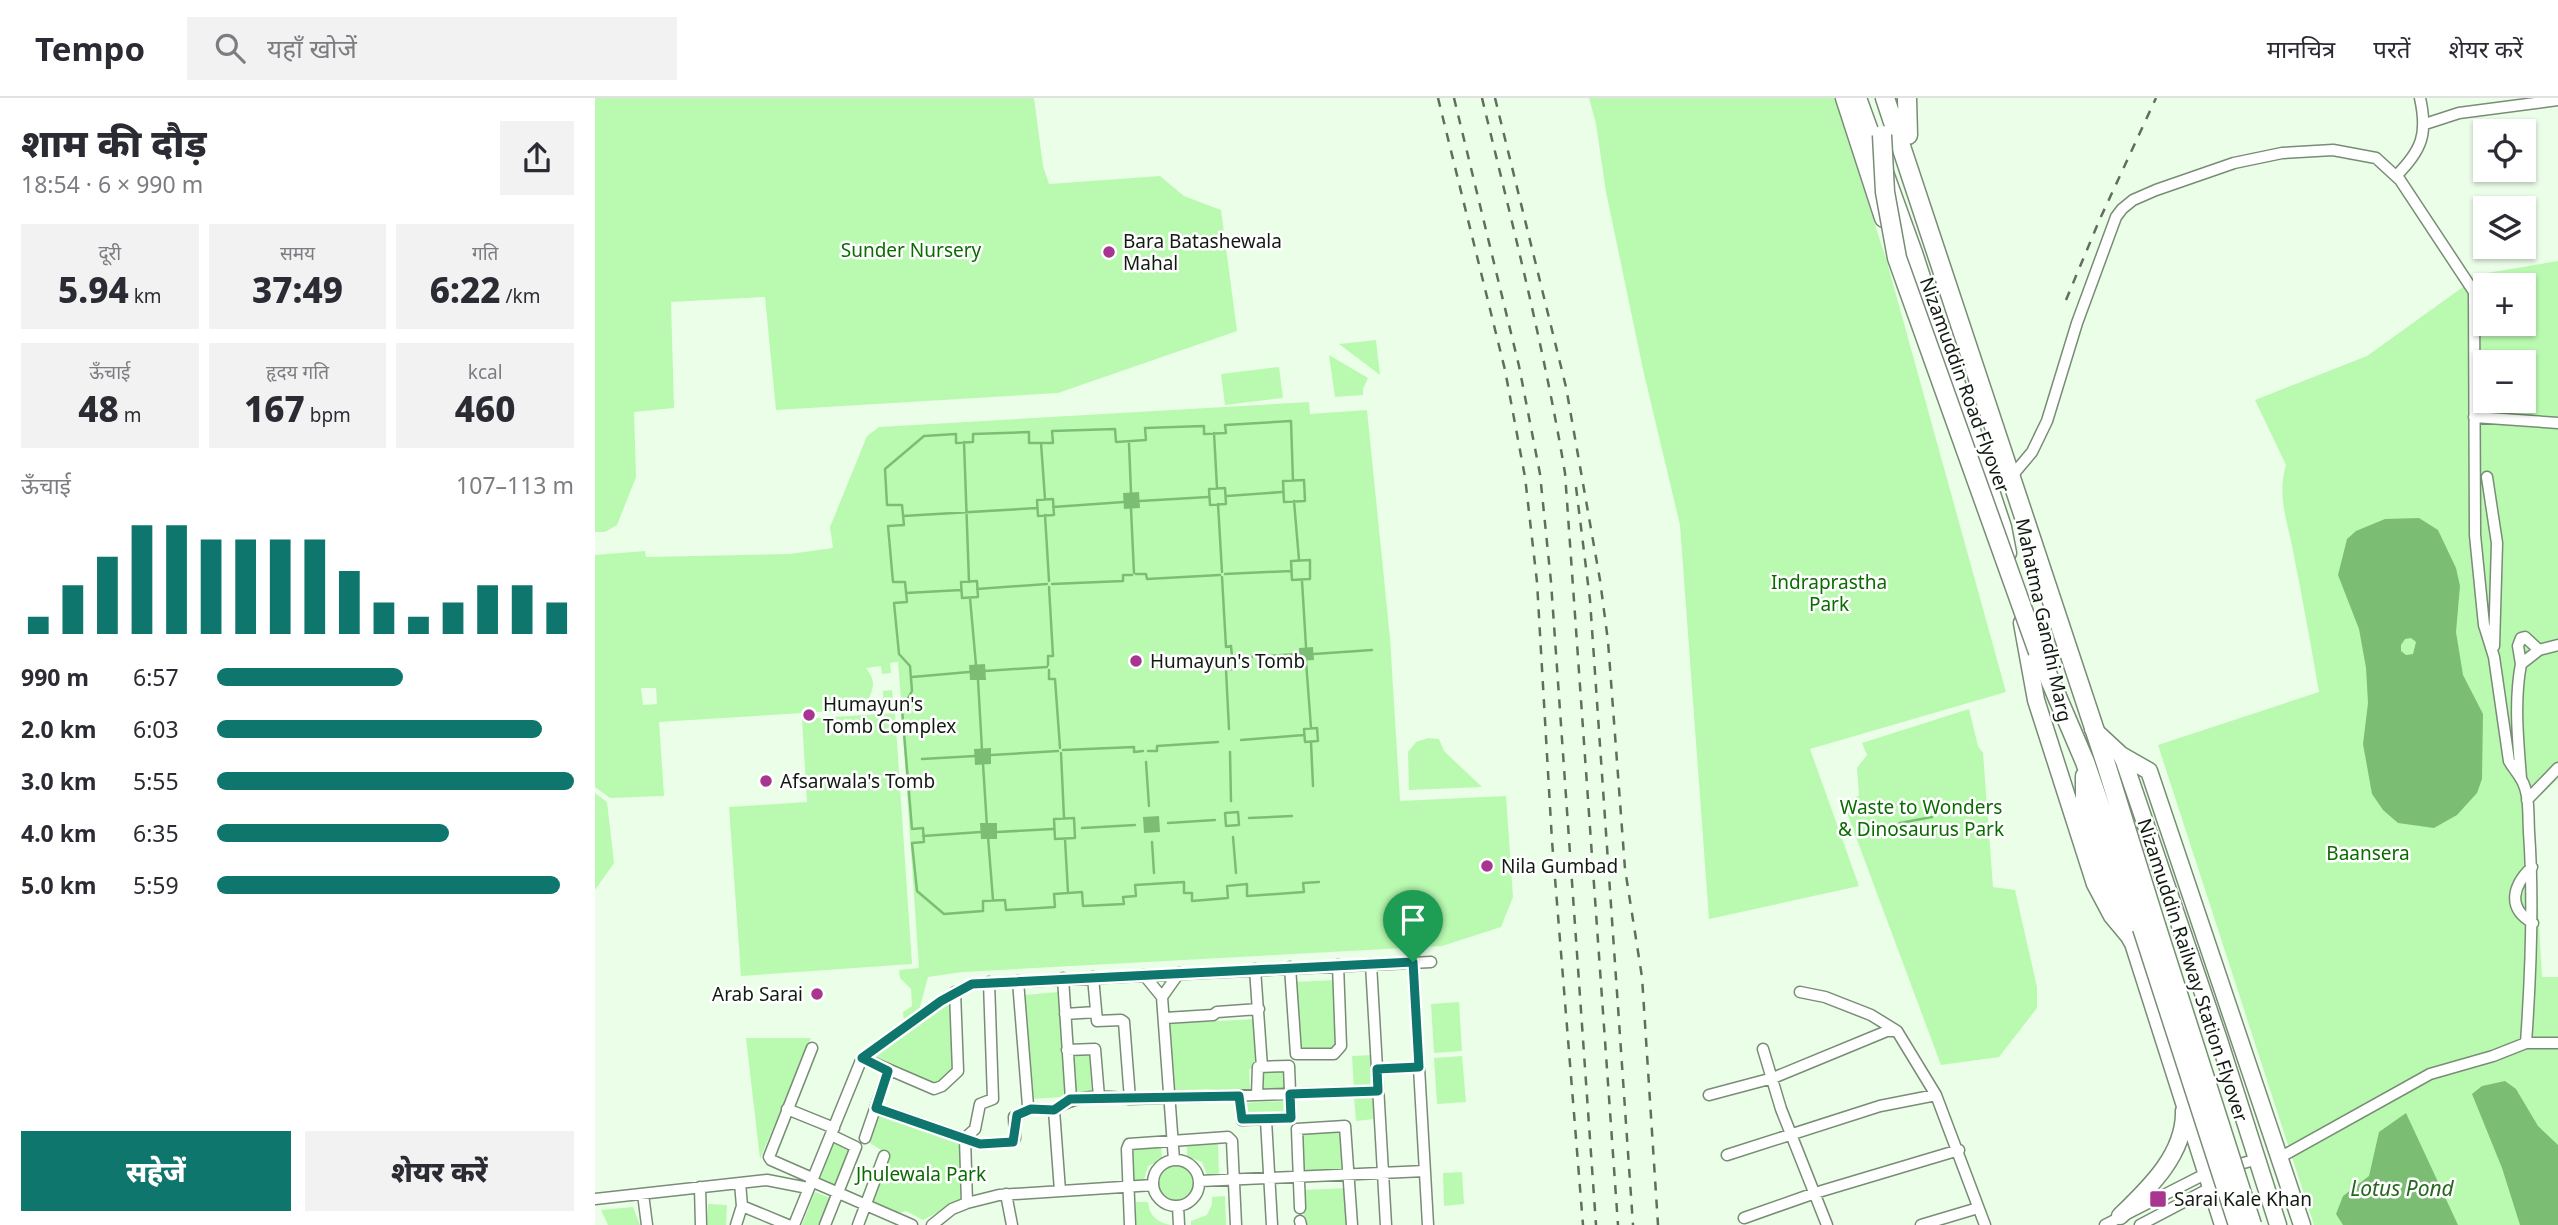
<!DOCTYPE html>
<html lang="hi">
<head>
<meta charset="utf-8">
<style>
	body { margin:0; font-family:"Noto Sans","Noto Sans Devanagari",sans-serif; background:#f2f2f3; color:#2b2b33; height:100vh; display:flex; flex-direction:column; font-size:26px; white-space:nowrap }
	* { box-sizing:border-box; margin:0 }
	p { font-size:23px; color:#7c7c81 }
	.icon { flex:none; width:38px; height:38px; fill:none; stroke:currentColor; stroke-width:2; stroke-linecap:round; stroke-linejoin:round }
	.map { position:relative; flex:1; overflow:hidden }
	.sheet { display:flex; flex-direction:column; background:#fff; width:595px }
	.sheet>* { flex:none }
	.tools { position:absolute; left:1878px; top:21px; display:grid; gap:14px }
	.tools a { display:grid; place-items:center; width:63px; height:63px; border-radius:0px; background:#fff; box-shadow:0 2px 5px #0004; font-size:35px }
	.pin { position:absolute; display:grid; place-items:center; width:60px; height:60px; color:#fff; margin:-72px -30px; border-radius:50% 50% 50% 0; rotate:-45deg; box-shadow:0 0 7px #0007 }
	.pin .icon { rotate:45deg }
	.round { display:grid; place-items:center; flex:none; width:74px; height:74px; border-radius:0px; background:#f2f2f3 }
	.headline { display:flex; align-items:center; justify-content:space-between; height:119px; padding:0 21px }
	h1 { font-size:38px; font-weight:800; line-height:52px }
	.metrics { display:grid; grid-template-columns:repeat(3,1fr); gap:10px; height:119px; padding:7px 21px }
	.metrics div { display:grid; align-content:center; border-radius:0px; background:#f2f2f3; text-align:center }
	.metrics b { font-size:35px; font-weight:800 }
	.metrics small { font-size:19px; font-weight:400 }
	.metrics p { font-size:19px }
	.chart { height:196px; padding:14px 21px }
	.chart p { display:flex; justify-content:space-between }
	.chart svg { width:100%; height:126px; margin-top:7px; stroke:#0f766e; stroke-width:6 }
	.cta { display:flex; gap:14px; margin-top:auto; padding:14px 21px }
	.cta a { flex:1; height:80px; border-radius:0px; background:#0f766e; color:#fff; font-size:28px; font-weight:800; line-height:80px; text-align:center }
	.cta a+a { background:#f2f2f3; color:#2b2b33 }
	ul { padding:0 21px; list-style:none; font-size:23px }
	li { display:grid; grid-template-columns:112px 84px 1fr; align-items:center; height:52px }
	li i { height:18px; border-radius:9px; background:#0f766e }
	header { display:flex; align-items:center; gap:42px; box-sizing:border-box; height:98px; padding:0 35px; background:#fff; border-bottom:2px solid #e1e1e2 }
	header strong { font-size:33px }
	nav { display:flex; gap:38px; margin-inline-start:auto; font-size:24px }
	.search { width:490px; height:63px; background:#f2f2f3; display:flex; align-items:center; gap:18px; box-sizing:border-box; padding:0 24px; border-radius:0px; color:#7c7c81; font-size:26px }
	main { display:flex; flex:1; min-height:0 }
	.map>svg:first-child { display:block }
</style>
</head>
<body>
<header>
<strong>Tempo</strong>
<div class="search"><svg class="icon" aria-label="search" viewBox="0 0 24 24"><circle cx="10" cy="10" r="6"/><path d="M15 15l6 6"/></svg>यहाँ खोजें</div>
<nav><a>मानचित्र</a><a>परतें</a><a>शेयर करें</a></nav>
</header>
<main>
<section class="sheet">
<div class="headline"><div><h1>शाम की दौड़</h1><p>18:54 · 6 × 990 m</p></div><a class="round"><svg class="icon" aria-label="share" viewBox="0 0 24 24"><path d="M12 15V3M7 8l5-5 5 5M5 13v7h14v-7"/></svg></a></div>
<div class="metrics">
<div><p>दूरी</p><b>5.94<small> km</small></b></div>
<div><p>समय</p><b>37:49</b></div>
<div><p>गति</p><b>6:22<small> /km</small></b></div>
</div>
<div class="metrics">
<div><p>ऊँचाई</p><b>48<small> m</small></b></div>
<div><p>हृदय गति</p><b>167<small> bpm</small></b></div>
<div><p>kcal</p><b>460</b></div>
</div>
<div class="chart"><p><span>ऊँचाई</span>107–113 m</p>
<svg viewBox="0 0 160 44" preserveAspectRatio="none"><path d="M5 44V38M15 44V27M25 44V17M35 44V6M45 44V6M55 44V11M65 44V11M75 44V11M85 44V11M95 44V22M105 44V33M115 44V38M125 44V33M135 44V27M145 44V27M155 44V33"/></svg>
</div>
<ul>
<li><b>990 m</b>6:57<i style="width:52%"></i></li>
<li><b>2.0 km</b>6:03<i style="width:91%"></i></li>
<li><b>3.0 km</b>5:55<i style="width:100%"></i></li>
<li><b>4.0 km</b>6:35<i style="width:65%"></i></li>
<li><b>5.0 km</b>5:59<i style="width:96%"></i></li>
</ul>
<div class="cta"><a>सहेजें</a><a>शेयर करें</a></div>
</section>
<div class="map">
<svg width="1963" height="1127" viewBox="0 0 1963 1127">
	<rect width="100%" height="100%" fill="#ebfee8"/>
	<path fill="#b9fab0" fill-rule="evenodd" d="M0,0H439L448,68L454,86L565,78L589,98L626,112L642,233L463,295L181,312L170,199L76,204L79,310L39,314L41,379L22,427L10,434H0Z
		M994,0H1239L1292,164L1411,594L1215,651L1264,788L1114,821L1085,427L1049,276L1011,94L1001,26Z
		M1963,163V681L1937,705L1947,879H1963V1127H1719L1563,647L1724,594C1716,548 1708,503 1699,458C1694,427 1681,400 1691,367L1660,302L1772,258L1886,176ZM1890,187H1928V226H1890ZM1890,264H1928V303H1890Z
		M781,242L785,277L744,246Z
		M734,257L773,280L768,291V297L740,299Z
		M684,269L688,300L630,307L626,276Z
		M714,304L715,316L772,312L795,540L805,703L911,698L918,799L906,829L847,848L368,874L333,879L323,916L309,923L308,914L317,908L316,891L305,880L304,872L324,870L306,609L64,624L69,698L15,700L0,689V457L50,453L51,459L195,456L238,450L235,429L272,338L284,329ZM303,564L306,602H298L297,592L288,593V601L273,602C280,587 280,583 271,570L286,568L287,576L296,575L295,565ZM46,590H61L62,606L48,607Z
		M1374,611L1383,648L1388,655L1398,789L1420,792L1442,889V910L1404,959L1346,967L1249,707L1264,697L1262,670L1272,657L1267,645Z
		M300,615L317,866L146,878L134,709L212,704L207,621Z
		M833,640L844,641L849,653L887,689L814,692L813,654L821,644Z
		M0,695L12,704L19,765L0,792Z
		M741,882L743,946L734,960L706,959L697,884Z
		M464,894L470,999L435,1001L429,897Z
		M359,902L361,972L341,990L274,960Z
		M864,904L867,953L839,955L836,906Z
		M658,921L661,970L654,971L655,991L578,995L573,926Z
		M151,940H216L165,1061Z
		M494,954L497,994L479,995L477,955Z
		M777,957L778,990L759,991L757,958Z
		M867,958L871,1004L842,1006L839,960Z
		M689,972L690,991L665,992L664,973Z
		M778,998L779,1021L761,1023L759,999Z
		M690,1003L691,1016L649,1018L648,1005Z
		M283,1014L372,1043L365,1062L368,1101L328,1122L311,1113L298,1117L276,1107L291,1055L272,1043Z
		M750,1030L751,1073L705,1075L703,1032Z
		M592,1043H623L624,1077H612L607,1064L592,1059Z
		M239,1045L254,1051L240,1088L224,1083Z
		M566,1046L567,1062L553,1068L549,1082H537L535,1048Z
		M564 1086a18 18 0 1 1 36 0a18 18 0 1 1-36 0Z
		M867,1074L869,1106L849,1108L848,1075Z
		M754,1090L756,1127H709L708,1092Z
		M220,1094L236,1100L225,1127H207Z
		M630,1098L631,1127H596V1123L612,1117L617,1106V1099Z
		M541,1104H553C554,1118 563,1125 576,1127H541Z
		M113,1106L132,1107L131,1127H112Z
		M38,1109L45,1127H13L6,1112Z"/>
	<path fill="#7bbe73" fill-rule="evenodd" d="M544,394L545,410L529,411L528,395Z
		M1824,420L1843,432L1861,470L1865,488L1861,534L1868,577L1888,616L1887,681L1882,695L1862,717L1839,730L1803,725L1788,712L1777,696L1768,646L1773,605L1771,570L1764,531L1743,477L1752,441L1761,433L1790,421ZM1816,540L1821,544L1818,556L1811,557L1806,553V547L1810,541Z
		M718,549L719,562L704,563V550Z
		M390,566L391,582H375L374,567Z
		M396,650V666L380,667L379,651Z
		M564,718L565,734L549,735L548,719Z
		M385,725H402V741H386Z
		M1910,983L1921,991L1943,1028L1963,1047V1127H1925L1907,1070L1877,996L1887,988Z
		M1811,1015L1863,1127H1748L1741,1116L1748,1098L1774,1078L1784,1034Z"/>
	<g fill="none" stroke-linecap="round" stroke-linejoin="round">
		<path stroke="#7bbe73" stroke-width="2.5" d="M619,335L622,390
			M369,344L374,484
			M446,345L450,401
			M534,345L536,395
			M709,382L710,403L689,404L688,383Z
			M698,383L696,323L630,327L631,335L609,336V328L550,330L551,342L521,344L520,331L457,333L458,345H434V334L378,336V344L361,345V336L329,338L290,371L292,407H307L309,427L293,428L298,484H310L312,504L299,505L304,556L315,568L317,593L307,611L317,731L328,730L329,744L317,745L322,793L349,816L388,813V803L410,802L411,812L460,809L459,796L487,794L488,808L529,806L528,799L541,798L540,787L589,784V795H597V803L633,800L632,788L652,786V798L709,794L708,785L724,784
			M630,390L631,406L615,407L614,391Z
			M632,398L687,394
			M458,401L459,417L443,418L442,402Z
			M545,403L613,399
			M699,403L704,462
			M623,406L627,474
			M458,409L529,404
			M536,411L539,475
			M450,417L454,483
			M308,418L442,410
			M715,462V481L697,482L696,463Z
			M541,476H551L552,481L625,477
			M630,476L696,473
			M627,479L631,549L636,548L637,558
			M382,483L383,499L367,500L366,484Z
			M707,483L711,549
			M457,486L528,483V477H537
			M382,491L452,486
			M311,495L366,492
			M375,500L381,567
			M719,556L777,552
			M639,560L704,556
			M711,563L716,630
			M453,567V558H458L454,489
			M454,572V581H460L465,650
			M390,573L452,569
			M317,579L374,574
			M383,582L387,652
			M722,630L723,643L710,644L709,631Z
			M634,631L631,572L637,571V562
			M646,642L709,637
			M716,644L718,688
			M468,652L539,649V654L548,653
			M553,653H562V648L623,644
			M635,654L636,703
			M466,655L469,720
			M396,657L463,653
			M327,661L380,658
			M551,664L554,708
			M388,666L392,729
			M643,714L644,727L631,728L630,715Z
			M479,720L480,740L460,741L459,721Z
			M654,720L697,718
			M573,725L620,722
			M1305,725L1337,719
			M487,730L540,727
			M402,734L458,731
			M328,738L386,734
			M393,739L398,802
			M638,739L641,775
			M470,741L473,795
			M557,744L559,775"/>
		<g stroke="#788d75" stroke-width="13">
			<path id="street" d="M1830,26L1864,15L1963,2
				M1801,78C1827,52 1833,36 1825,0
				M1879,319L1963,325
				M1416,379L1437,354L1452,323L1482,225L1521,119L1527,111L1538,102L1561,92L1639,65L1687,55L1738,52L1781,60L1805,82L1879,194L1880,437L1889,527L1899,559L1914,663C1918,670 1922,674 1926,681C1935,695 1933,718 1934,734C1939,805 1936,874 1931,945L1898,958L1835,976L1684,1060
				M1892,379L1902,445L1899,548
				M1926,566L1923,548L1926,540L1930,539L1944,552
				M1926,680C1923,643 1919,603 1926,566L1944,552L1963,547
				M1932,702L1963,670
				M1937,769C1918,787 1911,810 1938,825
				M818,864L833,1127
				M776,866L791,1127
				M695,869L701,956H739L746,948L743,867
				M660,871L667,969
				M549,877L567,899L579,1062
				M498,879L502,923L526,922L529,924L535,1001
				M468,880L476,1001
				M423,883L433,1008L436,1011L459,1012
				M1205,894L1230,899L1276,917L1302,933L1341,997L1390,1127
				M567,899L584,875
				M470,916L501,914
				M570,920L618,917L622,914L664,911
				M1931,945H1963
				M217,950L174,1059L176,1062L217,1080
				M1168,951L1186,1011L1232,1127
				M472,952L500,951L504,999
				M267,960L339,991L347,988L363,973L360,894
				M782,971L824,969
				M1114,997L1178,980L1292,933H1301
				M644,998L647,1022L696,1020L694,968L663,969L662,997
				M281,1010L385,1046L418,1044L420,1040L419,1019L436,1011
				M192,1011L239,1030
				M671,1022L677,1127
				M270,1040L293,973
				M1132,1057L1285,1008L1341,997
				M558 1085a23 23 0 1 1 46 0a23 23 0 1 1-46 0Z
				M1634,1069L1663,1061
				M216,1083L317,1127
				M605,1083L830,1073
				M105,1089L106,1127
				M465,1093L459,1012C480,996 509,997 535,1001L783,993
				M48,1096L52,1127
				M411,1096L417,1127
				M0,1101L172,1082L213,1090
				M372,1105L370,1040L380,1031L385,1006L398,1001L394,884
				M147,1108L193,1127
				M583,1108L584,1127
				M705,1110L702,1031L750,1028L757,1127
				M1149,1120L1220,1095L1364,1052
				M705,1123L706,1127
				M141,1127L147,1108L145,1085
				M199,1127L267,960L346,903L377,886L836,864
				M230,1127L261,1049L236,1037
				M263,1127L289,1058
				M337,1127L357,1111L372,1105L404,1097L558,1087
				M535,1127L532,1051L534,1046L633,1039L637,1043L641,1127
				M1326,1127L1383,1110
				M1510,1127L1616,1073
				M1545,1127L1619,1088"/>
		</g>
		<g stroke="#788d75" stroke-width="19">
			<path id="primary" d="M1385,360L1408,429L1413,455
				M1427,525L1441,602L1500,786L1517,818L1537,842L1628,1127
				M1498,631L1526,657L1529,663L1624,942L1683,1127
				M1526,657L1554,673L1707,1127
				M1525,1118C1554,1090 1590,1056 1589,1013"/>
		</g>
		<g stroke="#788d75" stroke-width="21">
			<path id="highway" d="M1250,0L1289,120
				M1262,0L1318,155L1385,360
				M1290,0L1511,666L1561,827
				M1312,0L1313,37
				M1443,554L1490,664L1547,830
				M1490,678V707L1537,842"/>
		</g>
		<use href="#street" stroke="#fff" stroke-width="10"/>
		<use href="#primary" stroke="#fff" stroke-width="16"/>
		<use href="#highway" stroke="#fff" stroke-width="18"/>
		<path stroke="#616e5f" stroke-width="2.5" stroke-dasharray="9 9" stroke-linecap="butt" d="M843,0L910,272L930,379L942,484L957,743L988,1127
			M859,0L924,268L945,376L956,484L1001,1127
			M887,0C917,125 949,249 970,375L1023,1127
			M900,0L971,289L1005,482L1013,543L1030,771L1047,879L1063,1127
			M1471,202L1504,123L1561,0
			M981,389L995,502L1038,1127"/>
		<g stroke="#788d75" stroke-width="21" stroke-linecap="butt">
			<path id="highway-bridge" d="M1287,37L1290,94L1302,160L1443,554
				M1561,827L1657,1127
				M1547,830L1643,1127"/>
		</g>
		<use href="#highway-bridge" stroke="#fff" stroke-width="18"/>
	</g>
	<g fill="none" stroke-linecap="round" stroke-linejoin="round">
		<g stroke="#fff" stroke-width="14">
			<path id="route" d="M818,864L824,969L782,971L783,993L695,996L696,1020L647,1021L644,998L475,1001L459,1012L436,1011L422,1017L418,1044L385,1046L281,1010L293,973L267,960L346,903L377,886Z"/>
		</g>
		<use href="#route" stroke="#0f766e" stroke-width="9"/>
	</g>
	<g fill="#a8358f" stroke="#fff" stroke-width="2.5">
		<circle cx="514" cy="154" r="7"/>
		<circle cx="541" cy="563" r="7"/>
		<circle cx="214" cy="617" r="7"/>
		<circle cx="171" cy="683" r="7"/>
		<circle cx="892" cy="768" r="7"/>
		<circle cx="222" cy="896" r="7"/>
		<rect x="1554" y="1092" width="18" height="18" rx="3.5"/>
	</g>
	<g text-anchor="middle" stroke-width="5" stroke-linejoin="round" paint-order="stroke">
		<g font-size="19" fill="#121b11" stroke="#fff" text-anchor="start">
			<text x="528" y="150">Bara Batashewala<tspan x="528" dy="22">Mahal</tspan></text>
			<text x="555" y="570">Humayun's Tomb</text>
			<text x="228" y="613">Humayun's<tspan x="228" dy="22">Tomb Complex</tspan></text>
			<text x="185" y="690">Afsarwala's Tomb</text>
			<text x="906" y="775">Nila Gumbad</text>
			<text x="208" y="903" text-anchor="end">Arab Sarai</text>
			<text x="1579" y="1108">Sarai Kale Khan</text>
		</g>
		<g font-size="19" fill="#0a6b00" stroke="#fff">
			<text x="316" y="159">Sunder Nursery</text>
			<text x="1234" y="491">Indraprastha<tspan x="1234" dy="22">Park</tspan></text>
			<text x="1326" y="716">Waste to Wonders<tspan x="1326" dy="22">&amp; Dinosaurus Park</tspan></text>
			<text x="1773" y="762">Baansera</text>
			<text x="326" y="1083">Jhulewala Park</text>
		</g>
		<g font-size="19" fill="#121b11" stroke="#fff">
			<text transform="translate(1370 287) rotate(70)" y="7">Nizamuddin Road Flyover</text>
			<text transform="translate(1449 522) rotate(78)" y="7">Mahatma Gandhi Marg</text>
			<text transform="translate(1598 872) rotate(72)" y="7">Nizamuddin Railway Station Flyover</text>
		</g>
		<g font-size="21" font-style="italic" fill="#26671f" stroke="#fff">
			<text x="1807" y="1098">Lotus Pond</text>
		</g>
	</g>
</svg>
<div class="tools">
<a><svg class="icon" aria-label="locate" viewBox="0 0 24 24"><circle cx="12" cy="12" r="6"/><path d="M12 2v4M12 18v4M2 12h4M18 12h4"/></svg></a>
<a><svg class="icon" aria-label="layers" viewBox="0 0 24 24"><path d="M12 4l9 5-9 5-9-5zM3 14l9 5 9-5"/></svg></a>
<a>+</a>
<a>−</a>
</div>
<div class="pin" style="left:818px;top:864px;background:#1e9e55"><svg class="icon" aria-label="arrive" viewBox="0 0 24 24"><path d="M6 21V4h12l-3 4 3 4H6"/></svg></div>
</div>
</main>
</body>
</html>
